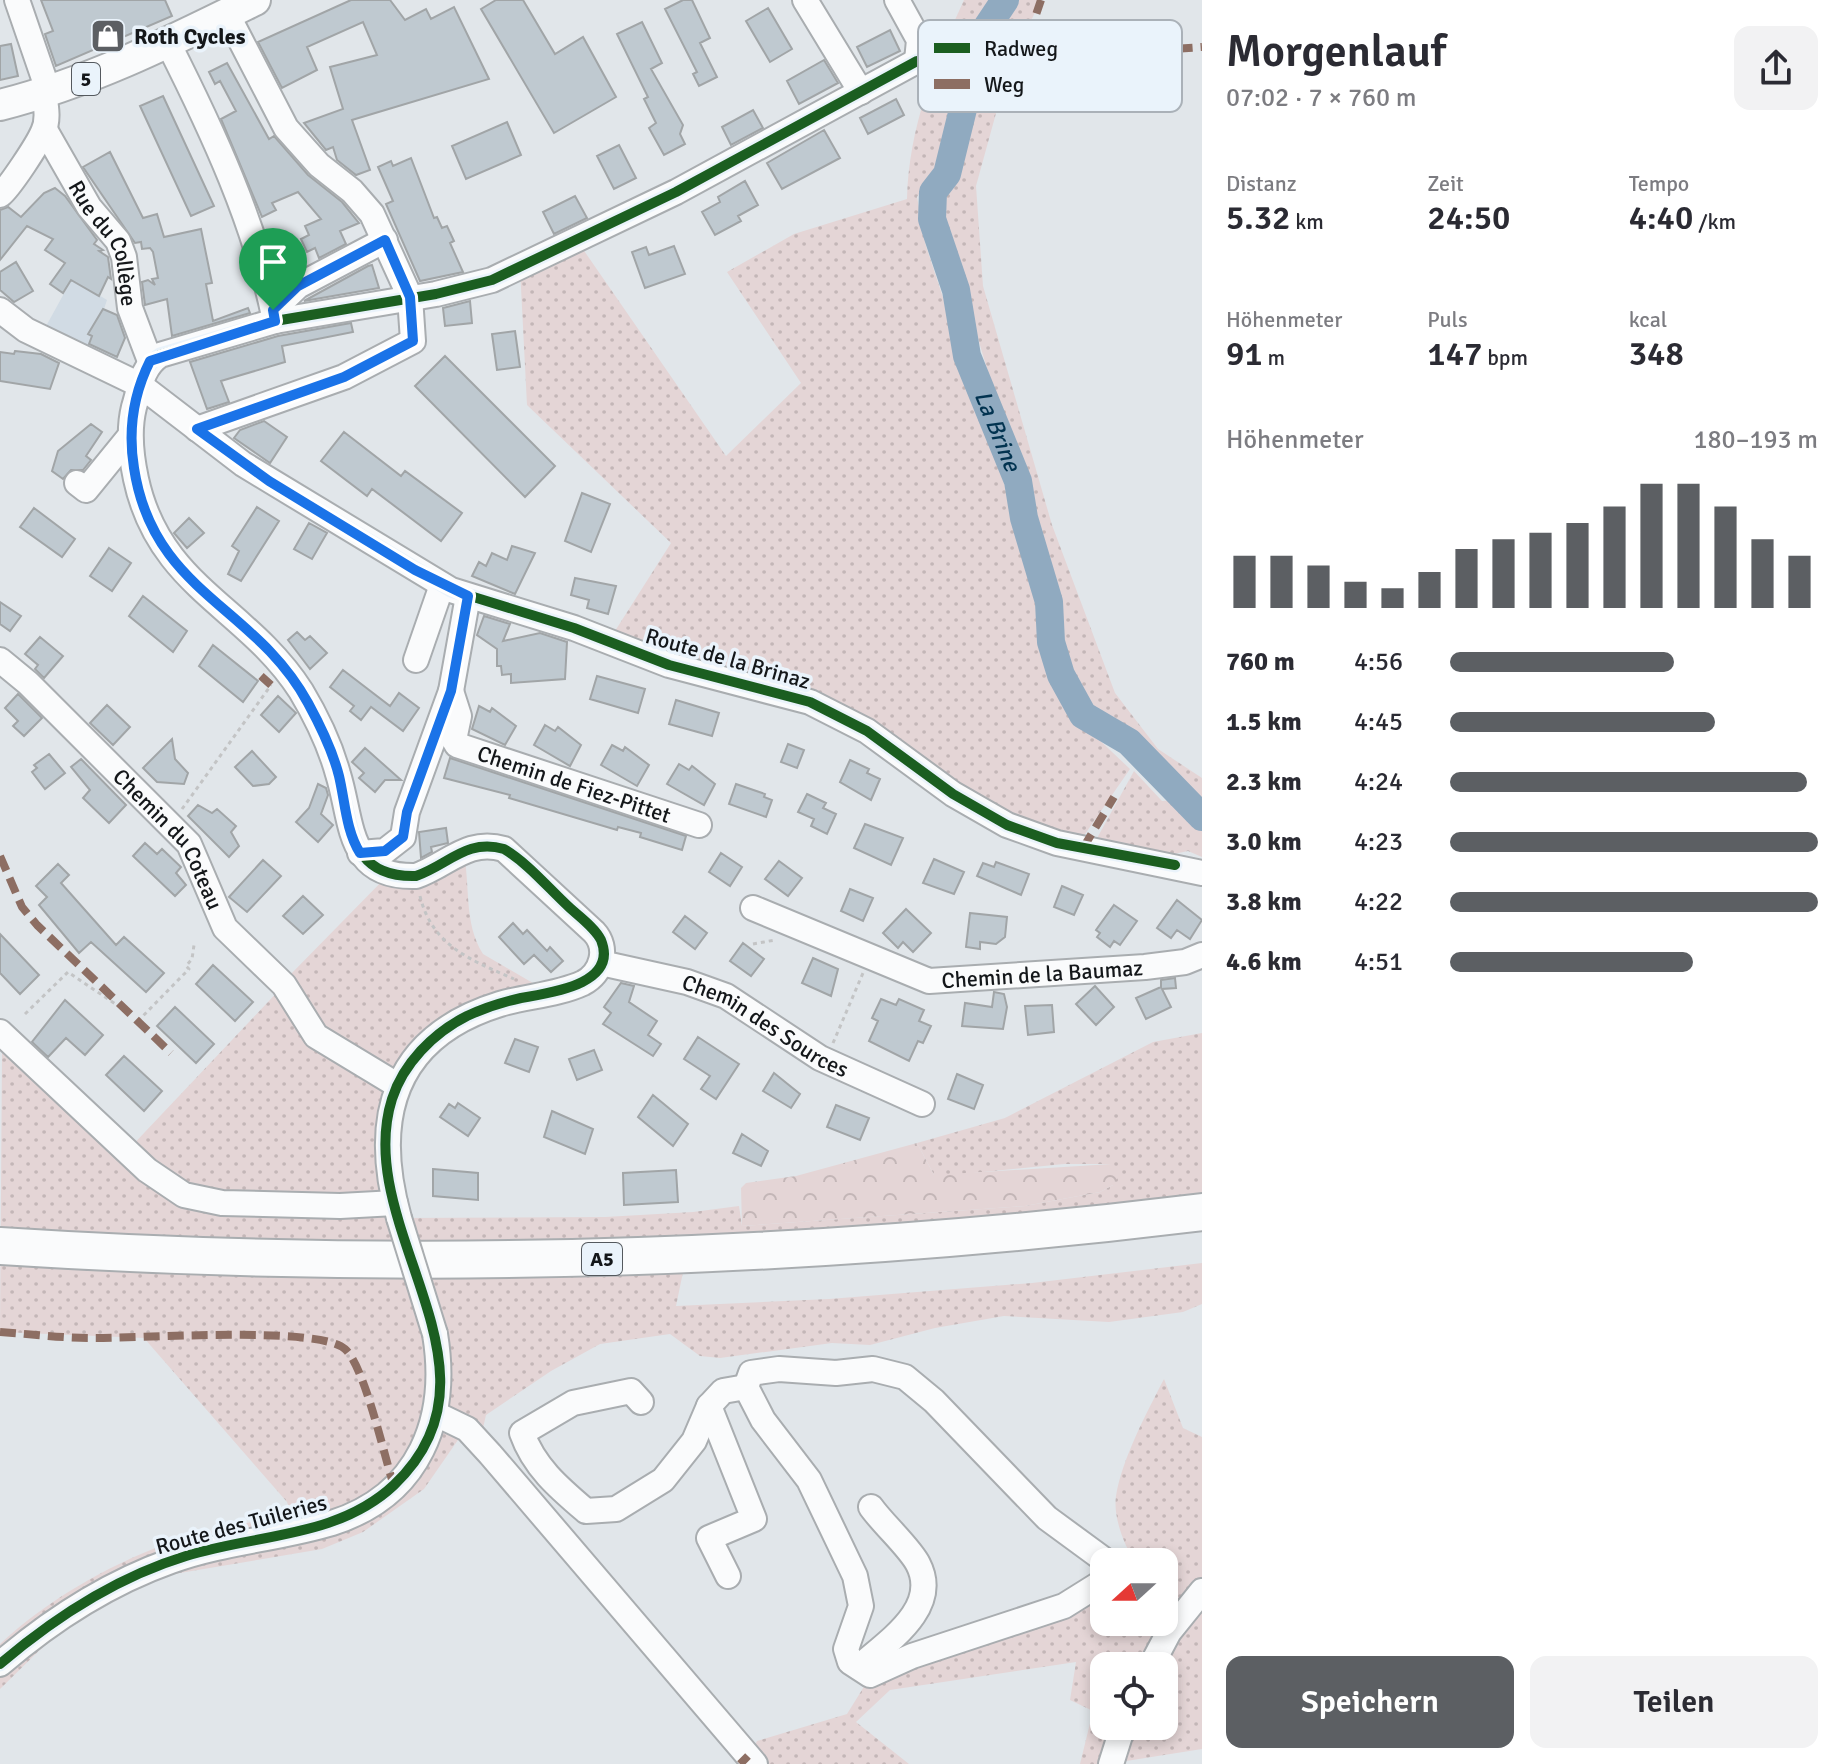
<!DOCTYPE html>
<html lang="de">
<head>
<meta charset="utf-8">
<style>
	body { margin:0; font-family:Signika,sans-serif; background:#f2f2f3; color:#2b2b33; height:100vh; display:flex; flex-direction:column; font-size:30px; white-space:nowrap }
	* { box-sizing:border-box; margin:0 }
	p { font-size:26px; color:#7c7c81 }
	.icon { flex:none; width:44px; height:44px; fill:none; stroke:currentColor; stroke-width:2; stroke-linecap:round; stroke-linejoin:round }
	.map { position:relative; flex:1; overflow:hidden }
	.sheet { display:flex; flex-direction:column; background:#fff; width:640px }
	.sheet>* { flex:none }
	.needle { width:52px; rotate:249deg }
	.fabs { position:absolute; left:1090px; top:1548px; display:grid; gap:16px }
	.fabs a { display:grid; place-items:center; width:88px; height:88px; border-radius:16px; background:#fff; box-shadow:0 4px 12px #0003; font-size:40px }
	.pin { position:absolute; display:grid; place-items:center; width:68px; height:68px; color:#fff; margin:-82px -34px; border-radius:50% 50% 50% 0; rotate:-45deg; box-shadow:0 0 8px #0007 }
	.pin .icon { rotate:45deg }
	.round { display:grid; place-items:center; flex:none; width:84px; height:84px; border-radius:16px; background:#f2f2f3 }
	.summary { display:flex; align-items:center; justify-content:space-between; height:136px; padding:0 24px }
	h1 { font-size:44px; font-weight:600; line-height:60px }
	.figures { display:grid; grid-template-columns:repeat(3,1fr); gap:12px; height:136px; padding:8px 24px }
	.figures div { display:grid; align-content:center }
	.figures b { font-size:34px; font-weight:600 }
	.figures small { font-size:22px; font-weight:400 }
	.figures p { font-size:22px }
	.chart { height:224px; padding:16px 24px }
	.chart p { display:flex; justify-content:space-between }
	.chart svg { width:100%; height:144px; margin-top:8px; stroke:#5c5f63; stroke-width:6 }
	.primary-button { display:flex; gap:16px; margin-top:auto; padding:16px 24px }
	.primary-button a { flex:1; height:92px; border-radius:16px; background:#5c5f63; color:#fff; font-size:32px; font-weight:600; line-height:92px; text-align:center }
	.primary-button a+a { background:#f2f2f3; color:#2b2b33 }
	ul { padding:0 24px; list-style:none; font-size:26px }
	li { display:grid; grid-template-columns:128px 96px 1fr; align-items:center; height:60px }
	li i { height:20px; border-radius:10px; background:#5c5f63 }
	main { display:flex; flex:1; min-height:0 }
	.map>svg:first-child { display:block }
</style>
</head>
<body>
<main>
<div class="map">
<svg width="1202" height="1764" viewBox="0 0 1202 1764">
	<defs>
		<pattern id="grass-dots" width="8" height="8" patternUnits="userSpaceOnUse" patternTransform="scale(2)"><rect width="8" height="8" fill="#e4d5d6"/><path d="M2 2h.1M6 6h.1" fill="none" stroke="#c3b6b7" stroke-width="1.8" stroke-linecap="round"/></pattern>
		<pattern id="forest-crowns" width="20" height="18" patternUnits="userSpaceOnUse" patternTransform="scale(2)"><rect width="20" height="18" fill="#e4d5d6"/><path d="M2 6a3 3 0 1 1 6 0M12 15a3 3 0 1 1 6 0" fill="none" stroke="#c3b6b7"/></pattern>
	</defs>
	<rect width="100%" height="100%" fill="#e1e6ea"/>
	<path fill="#d1dbe4" d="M72,279L107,300L104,309L132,322L115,360L45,328Z"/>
	<path fill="url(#grass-dots)" d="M964,0H1041L1009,66L976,186L983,286L1052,525L1115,693L1158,749L1202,778V808L1132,736L1082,707L1061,666L1054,639L1056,600L960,278L944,243L946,190L922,189L917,197L926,246L1046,611V651L1071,713L1130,769L1083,837L1018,819L982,800L830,699L784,682L667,654L615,631L671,543L527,405L520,268L578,242L726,456L801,383L727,272L794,234L907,199C909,127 934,65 964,0Z
		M1134,771L1162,801L1175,800L1202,826V857L1188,851L1174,854L1096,840Z
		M463,850C471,885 463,922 483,954L550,993L485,1009L397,1085L399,1218L605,1217L693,1212L739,1206L742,1226L1025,1206L1100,1192L1113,1185L1111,1164H1064L944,1176L934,1175L917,1143L1005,1118L1153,1042L1202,1033V1197L688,1248L676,1306L829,1299L1032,1283L1202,1263V1304L1183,1312L1109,1322L1004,1316L935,1328L870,1345L832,1343L720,1358L700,1356L670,1334L600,1344L551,1371L486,1415L483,1428L490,1454L460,1437L424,1489L363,1532L322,1549L156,1577L86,1613L55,1635L0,1689V1644C45,1602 106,1566 164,1545C205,1530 249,1525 290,1511L287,1502L144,1338L0,1332L2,1051L11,1043L127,1151L284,985L289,976L390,873Z
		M1164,1379L1183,1428L1202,1437V1577L1179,1604L1164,1601V1562H1135C1124,1545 1113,1517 1116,1496C1122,1459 1147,1412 1164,1379Z
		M1104,1583V1622H1151L1152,1641L1139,1666H1104V1726H1120L1108,1764H1080L1093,1711L1070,1700L1076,1662L890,1690L856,1722L909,1764H758L750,1755L757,1741L847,1714L870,1677Z
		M1202,1601V1749L1120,1762L1132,1726H1164V1666H1155Z"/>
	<path fill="url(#forest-crowns)" d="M917,1143L934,1175L1111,1164L1119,1175L1113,1185L1100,1192L1025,1206L742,1226L741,1188L746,1183L796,1176Z"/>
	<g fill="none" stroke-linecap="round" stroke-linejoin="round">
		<path stroke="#90aac0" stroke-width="28" id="s1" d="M1005,0L981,36L947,174L933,192L932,219L956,290L967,356L1018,481L1024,518L1049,602L1051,642L1061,675L1083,715L1129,742L1202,817"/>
	</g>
	<path fill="#bfc9d0" stroke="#a1a5a7" stroke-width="2" d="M41,0H165L172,16L56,66L45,34L53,31Z
		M351,0H390L405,20L426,9L431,19L454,7L489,79L352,120L370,170L356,175L337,160L333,147L326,150L304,123L343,109L330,67L377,55L363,22L307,47L317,70L282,88L258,42Z
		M496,0H523L555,54L583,37L616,97L554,133L481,9Z
		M683,0H692L710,38L700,43L717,77L699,86L693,74L697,72L665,9Z
		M768,8L792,49L770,62L746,21Z
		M642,22L662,63L651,69L683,125L680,134L685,144L664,155L649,128L656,123L644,99L648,97L617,34Z
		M890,30L900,51L867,67L857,47Z
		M11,44L18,76L0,80V46Z
		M824,60L838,83L799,104L787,81Z
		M227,63L269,139L274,136L308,175L342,202L359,223L340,231L346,244L319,258L315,248L307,252L301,239L309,235L305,226L321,219L298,192L272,203L276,210L262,217L221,119L236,111L220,81L215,84L209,72Z
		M163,96L214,206L191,216L140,106Z
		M896,99L904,115L868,134L860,118Z
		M753,110L763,128L731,145L722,127Z
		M507,122L521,155L466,179L452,146Z
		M824,130L840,158L782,189L767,163Z
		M619,145L636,178L614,189L597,156Z
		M110,152L143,218L157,214L164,237L201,229L212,283L206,284L213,321L248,308L250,313L172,336L167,299L145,305L142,282L148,280L155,285L152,279L158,278L153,252L150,248L142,249L141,242L135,243L83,167Z
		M411,158L434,218L437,217L442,228L447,226L454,241L450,243L463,272L420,281L386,204L393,201L378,167L391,161L393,166Z
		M745,181L758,205L738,216L741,221L715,235L702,212L720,202L718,197Z
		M55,188L65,196L97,240L94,244L103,250L99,251L108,257L111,279L108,277L99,296L71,280L63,293L50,284L65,263L45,250L53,239L27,226L0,260V210L8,207L21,217L44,193Z
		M575,196L587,218L554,234L543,212Z
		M674,246L685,274L645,288L632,252L646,247L649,255Z
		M16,262L33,291L14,302L0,290V272Z
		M372,265L379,288L304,301L368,266Z
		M470,301L472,323L445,326L443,308Z
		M103,309L117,315L125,338L117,357L89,344L92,336L88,334Z
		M351,323L353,332L282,346L285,362L221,381L229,402L207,409L190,362L278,336Z
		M515,331L520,367L497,370L492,334Z
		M15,351L41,354L59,363L50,389L0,381V352L14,354Z
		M445,356L555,466L525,497L415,386Z
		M264,421L287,437L270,463L234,438L240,430Z
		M91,424L102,432L86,456L91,460L83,470H71L63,479L52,471L58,451Z
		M344,432L401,476L405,471L462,513L441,541L372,489L367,496L321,461Z
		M582,493L610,504L591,552L565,541Z
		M257,507L279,521L241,581L228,574L239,551L232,546Z
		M34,508L75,539L62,557L20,527Z
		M189,518L204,533L187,548L174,533Z
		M309,523L327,533L312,559L294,549Z
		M512,546L535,553L515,594L472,576L479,562L486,566L492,553L507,560Z
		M109,548L131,563L112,591L90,576Z
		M575,578L616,586L608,614L587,608L589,600L571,595Z
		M143,596L187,631L173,652L129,616Z
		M0,602L21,616L10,631L0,624Z
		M484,616L510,624L503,641L540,633L567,642L565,679L511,683V674L502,675L501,666H497V649L477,635Z
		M297,632L305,640L310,636L327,653L310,669L288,640Z
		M40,637L63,656L44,678L35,669L38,665L25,654Z
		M213,645L258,681L243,702L199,666Z
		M343,670L390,706L399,693L419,708L403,731L371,707L361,720L350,711L354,706L330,687Z
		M597,676L645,689L638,713L590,699Z
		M18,694L42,718L24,736L13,726L18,721L5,708Z
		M278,696L296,713L279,732L261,715Z
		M676,700L719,713L712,736L669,724Z
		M107,705L130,727L113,745L90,723Z
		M479,706L490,712L492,708L516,726L505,745L472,729Z
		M545,725L555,731L558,727L581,745L570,766L534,745Z
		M172,739L175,759L188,773L184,784L157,782L143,768Z
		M788,744L804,750L797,768L781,762Z
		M612,745L623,751L625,747L649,765L637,786L601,765Z
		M365,748L401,780H385L375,792L359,778L364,773L352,762Z
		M252,751L276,777L269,784L253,786L235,767Z
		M49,754L65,773L45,789L32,772L37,768L34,765Z
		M450,758L686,836L682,850L640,837L641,833L618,827L617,830L509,798L510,795L444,778Z
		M81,759L126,805L109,823L83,798L90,790L71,767Z
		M850,760L869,769L867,773L880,779L871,800L840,782Z
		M679,764L689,770L692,766L715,784L704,805L667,784Z
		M318,784L326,788L328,795L321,814L333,825L318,842L296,822L309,808Z
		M736,784L765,794L764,797L772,800L766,817L729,804Z
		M807,794L826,803L823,808L836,814L827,834L811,826L814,819L798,812Z
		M198,805L212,813L217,809L236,826L231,832L239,846L229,857L188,816Z
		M865,824L903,838L891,865L854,848Z
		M446,828L448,843L431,847L432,852L421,858L419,832Z
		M145,843L157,854L162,849L181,867L176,873L186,885L175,896L133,856Z
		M721,853L742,867L730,886L709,872Z
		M934,859L964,872L954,894L923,883Z
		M263,860L281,876L247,912L229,897Z
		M779,861L802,878L788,896L765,879Z
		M996,862L1029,874L1021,895L977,876L983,863L994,867Z
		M58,864L69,875L61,883L116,945L124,937L164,973L146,992L91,942L79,953L39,905L47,897L36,886Z
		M1062,886L1083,895L1074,915L1054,907Z
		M850,889L873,898L863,921L841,911Z
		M303,896L323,915L303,934L283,916Z
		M1177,900L1202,920L1190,939L1177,930L1171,938L1157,928Z
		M1114,905L1137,921L1120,945L1114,941L1110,947L1097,937L1100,933L1096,930Z
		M906,909L931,933L913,952L903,942L898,948L883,933Z
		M970,913L1007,917L1005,937L996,944L980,942V949L966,947Z
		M685,916L707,933L695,949L673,932Z
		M513,923L523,934L527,930L547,951L550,947L563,961L551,972L534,955L524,964L499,937Z
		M0,934L39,975L20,994L0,973Z
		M743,943L764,959L751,976L730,961Z
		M813,958L838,969L831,996L802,983Z
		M213,965L253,1002L235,1021L196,984Z
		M1175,978L1176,988L1162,989L1171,1007L1146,1019L1136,998L1161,987V980Z
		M621,983L634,986L629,1002L657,1021L648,1035L661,1044L653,1056L603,1024L611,1013L604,1007Z
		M1095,986L1114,1007L1096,1025L1076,1004Z
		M994,992L1004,994L1007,1007L1003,1029L962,1026L965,1003L992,1007Z
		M881,999L896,1005L899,999L924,1010L919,1021L931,1026L923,1043L918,1041L909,1061L869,1041L878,1021L872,1018Z
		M65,1000L103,1035L85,1055L66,1038L48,1057L32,1042Z
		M1052,1005L1054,1032L1028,1035L1025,1006Z
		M175,1007L214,1044L196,1063L157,1026Z
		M698,1037L739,1064L716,1099L701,1089L710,1076L684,1059Z
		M515,1039L538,1047L529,1072L505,1063Z
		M594,1050L602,1070L577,1080L569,1059Z
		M124,1056L162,1091L144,1111L106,1075Z
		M774,1073L800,1094L791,1108L763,1091Z
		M957,1074L983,1085L974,1109L948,1099Z
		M653,1095L688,1124L673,1146L638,1117Z
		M458,1103L480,1118L468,1136L440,1117L449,1104L455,1108Z
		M836,1105L869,1118L860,1140L827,1127Z
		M552,1111L593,1129L585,1154L544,1137Z
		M742,1134L768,1151L761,1166L733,1153Z
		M433,1169L478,1173V1200L433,1196Z
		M676,1170L678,1202L624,1205L623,1173Z"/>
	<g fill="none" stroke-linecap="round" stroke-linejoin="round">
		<g stroke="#a9adb0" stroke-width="28">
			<g id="minor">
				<path d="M17,0L49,93"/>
				<path d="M805,0L861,92"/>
				<path d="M897,0L919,40L917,61"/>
				<path d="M168,43C212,130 256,224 275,321"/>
				<path id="s2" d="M45,130L89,207L118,241L124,257L130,308L150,361"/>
				<path d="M0,195C10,187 38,144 43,132C49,120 46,106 44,94"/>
				<path d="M0,310L26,330L140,385L243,464L451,590L574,628L669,665L810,702L867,731L953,794L1007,825L1057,843L1202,873"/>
				<path d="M273,310L298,286L385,240"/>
				<path d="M197,429L344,377L413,341L410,297L372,214L352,191L319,165L286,128L227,14"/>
				<path d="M77,483L86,490L130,436"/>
				<path id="s3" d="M0,660L28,683L189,844L225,928L284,985L316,1036L397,1085"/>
				<path d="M416,660L442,585"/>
				<path id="s4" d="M451,691L459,716L454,740L457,745L699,825"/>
				<path d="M360,853L385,851L403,837L407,812L451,691L468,596"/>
				<path id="s5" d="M753,908L929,981L1145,967L1185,962L1202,955"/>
				<path id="s6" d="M601,963L687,982L726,996L820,1058L922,1104"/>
				<path d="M0,1032L147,1170L184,1195L222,1203L340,1206L395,1203"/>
				<path d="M399,1218C371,1118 393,1037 500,1004C527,996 557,995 583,983C602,973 609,948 594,932L504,849C467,838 448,865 416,876C346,878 353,822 338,774C330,745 316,716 301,691C247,607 159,587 136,479C131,456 128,431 134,407C140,387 142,367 160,355L275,321L436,294L492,280L676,192L917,61L1009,60"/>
				<path d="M641,1402L631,1391L573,1403L522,1433C534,1467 559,1488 586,1511L616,1509L663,1480L694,1441L709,1406L723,1391L746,1387"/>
				<path d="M709,1406L754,1519L709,1538L728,1576"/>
				<path d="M436,1414L467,1429L490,1454L755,1764"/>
				<path d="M1104,1581L1064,1606L912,1656L870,1675L850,1662L846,1649L861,1606L855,1576L809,1480L763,1420L746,1387L751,1373L779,1369L836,1373L873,1369L905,1377L934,1401L1047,1518L1107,1562"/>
				<path d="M0,1664C50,1621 109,1583 171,1561C223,1542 279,1539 332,1523C420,1495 449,1419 435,1334"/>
				<path d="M1151,1666L1169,1632L1202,1591"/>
				<path d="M859,1667C887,1642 941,1608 918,1564C910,1548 883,1524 871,1507"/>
				<path d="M1111,1764L1123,1726"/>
			</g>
		</g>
		<g stroke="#a9adb0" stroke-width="34">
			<path id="major" d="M0,105C91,82 172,41 255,0"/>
		</g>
		<g stroke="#a9adb0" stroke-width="40">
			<path id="highway" d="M0,1246C402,1272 803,1261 1202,1212"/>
		</g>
		<path stroke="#c3c4c5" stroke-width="3" stroke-dasharray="4 4" stroke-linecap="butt" d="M182,809L271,685
			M420,896C432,946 471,960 514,979
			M753,944L775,940
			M25,1014L68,972L130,1014
			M138,1021L189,969L186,966L192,959L194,945
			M833,1043L863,973"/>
		<use href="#minor" stroke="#fafbfc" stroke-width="24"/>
		<use href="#major" stroke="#fafbfc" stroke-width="30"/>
		<use href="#highway" stroke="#fafbfc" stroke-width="36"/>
		<g stroke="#a9adb0" stroke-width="28" stroke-linecap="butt">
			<path id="minor-bridge" d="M399,1218L435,1334"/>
		</g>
		<use href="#minor-bridge" stroke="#fafbfc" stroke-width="24"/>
		<path stroke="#8d6e63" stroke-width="8" stroke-dasharray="16 8" stroke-linecap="butt" d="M1021,59L1041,0
			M1009,60L1202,47
			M261,676L271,685
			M1083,848L1114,797
			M0,856L22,907L37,925L171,1053
			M0,1332C30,1334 61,1338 91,1338C136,1339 318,1325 345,1349C365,1367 384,1456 394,1486
			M740,1764L748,1756"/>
		<g stroke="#eaf3fb" stroke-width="15">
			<path id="cycleway" d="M269,481L451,590L574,628L669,665L810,702L867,731L953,794L1007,825L1057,843L1175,865
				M0,1664C54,1618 117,1577 186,1556C255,1534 338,1538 394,1485C517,1369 351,1229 392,1099C403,1064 433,1033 467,1016C484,1008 503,1002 521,998C548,993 619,985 601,940C595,928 580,917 570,908C549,889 529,864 504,849C467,838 448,865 416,876C346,878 353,822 338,774C330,745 316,716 301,691C247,607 159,587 136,479C131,456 128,431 134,407C140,387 142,367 160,355L275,321L436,294L492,280L676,192L917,61L1009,60"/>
		</g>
		<use href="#cycleway" stroke="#1b5e20" stroke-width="10"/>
	</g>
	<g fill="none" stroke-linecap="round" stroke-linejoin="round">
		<g stroke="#fff" stroke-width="16">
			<path id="route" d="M385,240L410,297L413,341L344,377L197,429L269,481L415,570L468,596L451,691L407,812L403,837L385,851L360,853C346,831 345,801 339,776C333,752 320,725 308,703C255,605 153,593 134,468C128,431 133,395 150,361L275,321L273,310L298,286Z"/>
		</g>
		<use href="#route" stroke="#1a73e8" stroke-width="10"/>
	</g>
	<defs>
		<g id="shop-square" transform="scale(1.8)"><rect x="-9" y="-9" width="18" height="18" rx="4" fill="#5c5f63" stroke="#eaf3fb"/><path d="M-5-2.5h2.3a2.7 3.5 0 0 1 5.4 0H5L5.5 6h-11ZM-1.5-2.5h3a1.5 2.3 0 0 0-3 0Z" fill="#fff"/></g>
	</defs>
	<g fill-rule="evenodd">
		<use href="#shop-square" x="108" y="36"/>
	</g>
	<g text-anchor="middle" stroke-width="7" stroke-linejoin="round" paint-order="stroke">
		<g fill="#eaf3fb" stroke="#54595e" stroke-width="2">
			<rect x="72" y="63" width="28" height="32" rx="6"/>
			<rect x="582" y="1243" width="40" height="32" rx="6"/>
		</g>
		<g font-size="20" font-weight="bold" fill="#14171a">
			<text x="86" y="86">5</text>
			<text x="602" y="1266">A5</text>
		</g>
		<g font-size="22" font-weight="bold" fill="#14171a" stroke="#eaf3fb" text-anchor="start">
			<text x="134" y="44">Roth Cycles</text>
		</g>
		<g font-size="22" fill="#14171a" stroke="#eaf3fb">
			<text dy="8" stroke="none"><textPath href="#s2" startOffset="130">Rue du Collège</textPath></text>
			<text transform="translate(728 658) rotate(16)" y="8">Route de la Brinaz</text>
			<text dy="8" stroke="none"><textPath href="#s4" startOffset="180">Chemin de Fiez-Pittet</textPath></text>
			<text dy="8" stroke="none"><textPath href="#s3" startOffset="248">Chemin du Coteau</textPath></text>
			<text dy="8" stroke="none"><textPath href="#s5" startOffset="304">Chemin de la Baumaz</textPath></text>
			<text dy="8" stroke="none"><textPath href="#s6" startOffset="178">Chemin des Sources</textPath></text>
			<text transform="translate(241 1524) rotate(-15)" y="8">Route des Tuileries</text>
		</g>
		<g font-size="24" font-style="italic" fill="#023350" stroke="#eaf3fb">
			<text dy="8" stroke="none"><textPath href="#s1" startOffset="458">La Brine</textPath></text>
		</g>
	</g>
	<rect x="918" y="20" width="264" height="92" rx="12" fill="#eaf3fb" stroke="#aab1b8" stroke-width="2"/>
	<rect x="934" y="43" width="36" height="10" fill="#1b5e20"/>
	<rect x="934" y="79" width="36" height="10" fill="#8d6e63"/>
	<g font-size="22" fill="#14171a">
		<text x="984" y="56">Radweg</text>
		<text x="984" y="92">Weg</text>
	</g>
</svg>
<div class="fabs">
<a><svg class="needle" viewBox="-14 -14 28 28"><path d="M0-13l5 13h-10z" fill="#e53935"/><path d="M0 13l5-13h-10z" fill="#7c7c81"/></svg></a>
<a><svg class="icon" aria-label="locate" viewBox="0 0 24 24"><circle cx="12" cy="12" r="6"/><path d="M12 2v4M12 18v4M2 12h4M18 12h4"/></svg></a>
</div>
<div class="pin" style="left:273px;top:310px;background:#1e9e55"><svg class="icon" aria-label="arrive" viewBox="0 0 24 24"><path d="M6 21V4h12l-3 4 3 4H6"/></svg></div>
</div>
<section class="sheet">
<div class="summary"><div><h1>Morgenlauf</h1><p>07:02 · 7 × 760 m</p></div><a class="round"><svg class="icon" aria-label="share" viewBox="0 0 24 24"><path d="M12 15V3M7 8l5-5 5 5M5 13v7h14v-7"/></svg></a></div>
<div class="figures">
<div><p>Distanz</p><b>5.32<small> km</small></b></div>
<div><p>Zeit</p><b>24:50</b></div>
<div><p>Tempo</p><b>4:40<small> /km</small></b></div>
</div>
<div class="figures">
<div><p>Höhenmeter</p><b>91<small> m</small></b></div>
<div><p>Puls</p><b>147<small> bpm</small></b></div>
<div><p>kcal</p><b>348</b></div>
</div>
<div class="chart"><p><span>Höhenmeter</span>180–193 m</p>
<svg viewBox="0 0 160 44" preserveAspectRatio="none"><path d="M5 44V28M15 44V28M25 44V31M35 44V36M45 44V38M55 44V33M65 44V26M75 44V23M85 44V21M95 44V18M105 44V13M115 44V6M125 44V6M135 44V13M145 44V23M155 44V28"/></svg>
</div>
<ul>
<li><b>760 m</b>4:56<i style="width:61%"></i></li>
<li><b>1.5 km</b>4:45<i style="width:72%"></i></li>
<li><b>2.3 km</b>4:24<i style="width:97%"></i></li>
<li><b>3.0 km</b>4:23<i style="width:100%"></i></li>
<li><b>3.8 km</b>4:22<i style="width:100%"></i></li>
<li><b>4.6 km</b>4:51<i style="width:66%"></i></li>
</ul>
<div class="primary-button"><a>Speichern</a><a>Teilen</a></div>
</section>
</main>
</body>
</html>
